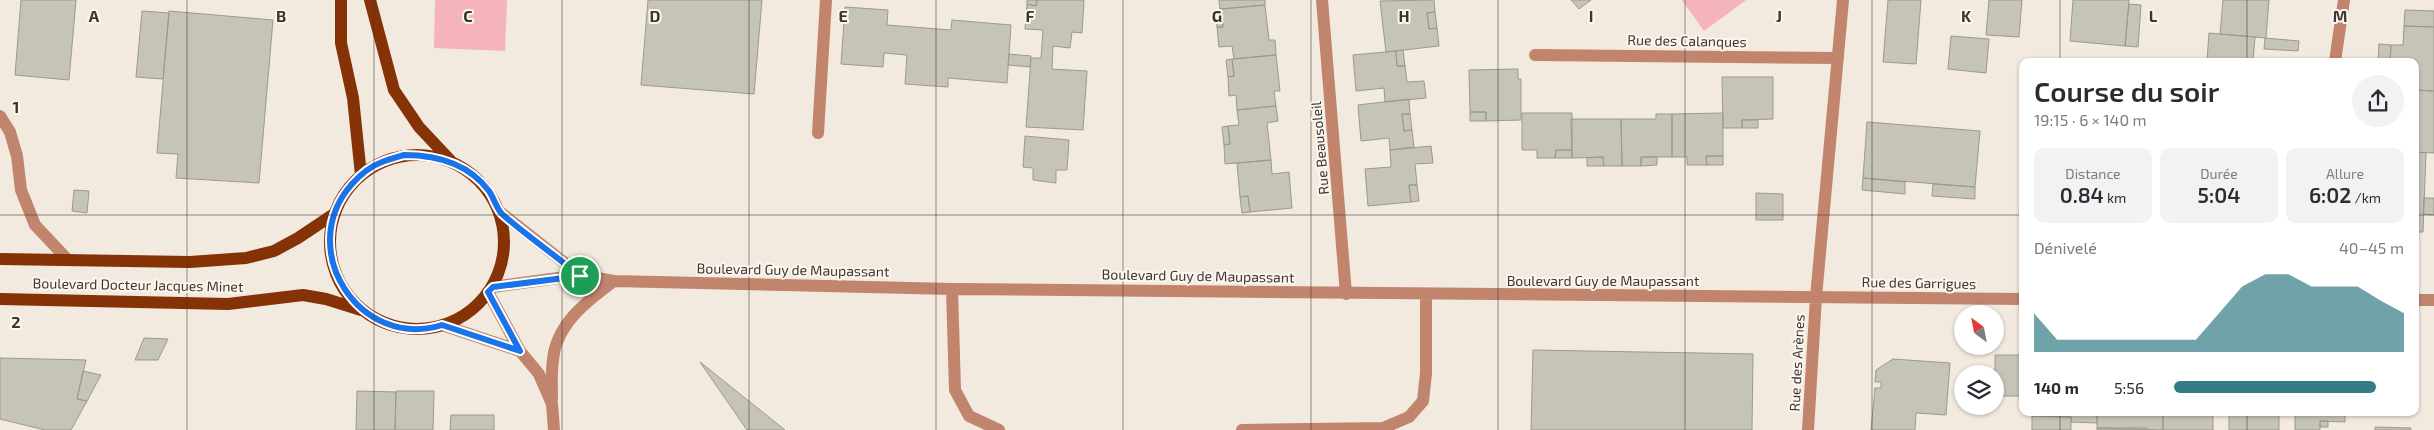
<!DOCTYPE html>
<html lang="fr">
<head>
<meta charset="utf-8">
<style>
	body { margin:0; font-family:"Exo 2",sans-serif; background:#f2f2f3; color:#2b2b33; height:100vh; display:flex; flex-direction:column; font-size:19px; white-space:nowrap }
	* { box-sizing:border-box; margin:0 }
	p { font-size:16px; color:#7c7c81 }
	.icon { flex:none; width:28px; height:28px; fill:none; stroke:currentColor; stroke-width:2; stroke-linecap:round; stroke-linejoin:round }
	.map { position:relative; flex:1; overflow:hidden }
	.panel { position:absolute; left:2019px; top:58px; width:400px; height:358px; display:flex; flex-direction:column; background:#fff; border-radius:10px; box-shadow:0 1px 4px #0004 }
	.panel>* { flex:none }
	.needle { width:32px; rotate:328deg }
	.buttons { position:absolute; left:1954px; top:305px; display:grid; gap:10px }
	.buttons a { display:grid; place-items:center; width:50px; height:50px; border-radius:50%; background:#fff; box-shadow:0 1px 4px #0004; font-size:25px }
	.pin { position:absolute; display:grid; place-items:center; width:42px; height:42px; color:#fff; margin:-21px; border:2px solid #fff; border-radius:50%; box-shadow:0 1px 5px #0007 }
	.round { display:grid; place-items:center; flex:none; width:52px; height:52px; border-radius:26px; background:#f2f2f3 }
	.overview { display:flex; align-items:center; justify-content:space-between; height:85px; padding:0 15px }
	h1 { font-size:28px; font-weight:600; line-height:38px }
	.metrics { display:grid; grid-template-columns:repeat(3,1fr); gap:8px; height:85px; padding:5px 15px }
	.metrics div { display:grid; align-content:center; border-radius:10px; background:#f2f2f3; text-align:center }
	.metrics b { font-size:21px; font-weight:600 }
	.metrics small { font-size:14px; font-weight:400 }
	.metrics p { font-size:14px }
	.chart { height:140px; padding:10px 15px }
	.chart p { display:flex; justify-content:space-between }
	.chart svg { width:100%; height:90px; margin-top:5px; fill:#357d86; opacity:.7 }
	ul { padding:0 15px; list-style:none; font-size:16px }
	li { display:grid; grid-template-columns:80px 60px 1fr; align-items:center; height:38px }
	li i { height:12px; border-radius:6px; background:#357d86 }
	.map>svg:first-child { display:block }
</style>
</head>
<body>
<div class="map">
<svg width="2434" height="430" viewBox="0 0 2434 430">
	<rect width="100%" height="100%" fill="#f2e9df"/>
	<path fill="#f4b4b9" d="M435,0H507L505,51L434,48Z
		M1682,0H1746L1704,31Z"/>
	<path fill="#c6c3b7" stroke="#9c998e" d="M21,0H76L69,80L15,75Z
		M648,0H762L754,94L641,85Z
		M1027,0H1037L1036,6L1027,4Z
		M1037,0H1084L1082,33L1072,32L1070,48L1053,46L1052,69L1087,71L1083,130L1026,127L1031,58H1041L1043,30L1025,29L1027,4L1036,6Z
		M1219,0H1265V5L1220,9Z
		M1434,0L1435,12L1427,13L1429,29L1437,28L1439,46L1386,52L1380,1Z
		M1571,0H1591L1579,9Z
		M1888,0H1921L1916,64L1883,62Z
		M1989,0H2022L2019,37L1986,35Z
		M2073,0H2129L2125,46L2070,41Z
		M2223,0H2269L2266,38L2220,34Z
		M2129,4L2141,5L2138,47L2125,46Z
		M1265,5L1269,40H1275L1276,55L1234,59L1232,46L1219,47L1217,27H1223L1222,9Z
		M845,7L888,10L887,25L951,30L952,20L1011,25L1007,83L948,78V87L905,84L907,55L884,53L883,67L841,64Z
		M1222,9L1223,27H1217L1215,10Z
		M2405,10L2434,11V27L2404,26Z
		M142,11L169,13L163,79L136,77Z
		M169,11L273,20L259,183L176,178L178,154L157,153Z
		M1435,12L1437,28L1429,29L1427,13Z
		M2404,26L2434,27V91L2415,90V61H2390L2391,45H2403Z
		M2209,33L2255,37L2253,61H2207Z
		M1951,36L1989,39L1986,73L1948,69Z
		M2265,38L2299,41L2298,51L2264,49Z
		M2379,44L2391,45L2390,61H2378Z
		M1403,50L1405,66H1397L1396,51Z
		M1396,51L1397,66H1405L1407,82L1424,81L1426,98L1385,102L1384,88L1356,91L1353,55Z
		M1009,54L1031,56L1030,67L1008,65Z
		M1276,55L1280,91H1274L1276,106L1237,110L1236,95L1229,96L1228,77L1234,76L1232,59Z
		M1232,59L1234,76L1228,77L1226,60Z
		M1518,69V79H1521V120L1486,121V112H1470L1469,70Z
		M1722,77H1773V119L1742,120V128H1723Z
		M2415,90L2434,91V153L2415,152Z
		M1409,99L1410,114H1402L1404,131L1412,130L1414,147L1390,150L1389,138L1361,141L1358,105Z
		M1276,106L1278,121L1267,123L1271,160L1225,164L1224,145L1230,144L1228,126L1239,125L1237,110Z
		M1470,112H1486V121H1470Z
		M1522,113H1572V150H1556L1555,158H1537V150H1522Z
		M1723,113V156H1706L1707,165H1687V157H1672V114Z
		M1402,114H1410L1412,130L1404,131Z
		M1656,114H1672V157H1641V166H1622L1621,119H1656Z
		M1571,119H1621L1622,166H1604L1603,157L1572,158Z
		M1742,120H1758V128H1742Z
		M1867,122L1980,131L1975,187L1863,178Z
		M1228,126L1230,144L1224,145L1222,127Z
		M1025,136L1069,140L1067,170H1056V183L1033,180V168L1023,167Z
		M1431,146L1433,163L1415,164L1417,185H1409L1411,202L1368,206L1365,169L1391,167L1390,150Z
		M1556,150H1572V158H1555Z
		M2415,152L2426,153L2423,232H2415Z
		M1706,156H1723V165H1707Z
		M1603,157L1604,166H1587V158Z
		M1641,157H1657V165L1641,166Z
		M1271,160L1272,174L1289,172L1292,208L1250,212L1248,196L1240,197L1237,163Z
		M1863,178L1905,182V194L1862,190Z
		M1933,184L1975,187V199L1932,196Z
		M1409,185H1417L1419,201L1411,202Z
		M74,190L89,191L87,213L72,211Z
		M1756,193L1783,194V220H1756Z
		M1248,196L1250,212L1242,213L1240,197Z
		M2424,198H2434V215L2423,214Z
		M144,338L168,339L158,360H135Z
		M1533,350L1753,354L1752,430H1531Z
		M1995,355H2022V396H1995Z
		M0,358L86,360L77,399L87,401L71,430H45L0,419Z
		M1893,359L1950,363L1946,415L1916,413L1915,430H1871L1875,388H1881V382H1875L1876,370Z
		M700,362L785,430H747Z
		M83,371L101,375L87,401L77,399Z
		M357,391L396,392L395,430H356Z
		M396,391H434L433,430H395Z
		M2032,411H2097V423L2071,422V417L2032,416Z
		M2097,411H2163V430L2097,428Z
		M2163,411H2213V430H2163Z
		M2229,411H2279V430H2229Z
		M2295,411H2345V422L2320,421V430H2295Z
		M451,415H494V430H450Z
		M2032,416L2071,417V430H2032Z
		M2320,421H2328V427H2320Z
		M2375,427L2411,428V430H2375Z
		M2097,428H2147V430H2097Z"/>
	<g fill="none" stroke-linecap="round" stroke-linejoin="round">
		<path stroke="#c1846d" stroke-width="12" d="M1322,0L1346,294
			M1535,55L1838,58
			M2335,61L2344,0
			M0,116L10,132L17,156L21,190L35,225L68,260
			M818,133L826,0
			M500,212L580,275
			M493,287L580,275L614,281L952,289L2022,299
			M952,289L955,390L969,416L999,430
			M488,292L520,351L539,374L552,404L554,430
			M2415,300H2434
			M442,325L520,351
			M552,399C552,386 551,373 553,360C556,324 587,301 614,281
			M1242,430L1383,428L1409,417L1423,401L1426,373V294
			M1808,430L1816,297L1843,0"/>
		<path stroke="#863207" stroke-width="12" d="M341,0V43L353,98L361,175
			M370,0L394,90L419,127L451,161
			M330 242a87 87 0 1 1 174 0a87 87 0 1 1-174 0Z
			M0,259L190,262L246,258L274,251L298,238L334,214
			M0,299L228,304L303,295L326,299L361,310"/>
	</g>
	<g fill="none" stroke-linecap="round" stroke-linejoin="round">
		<g stroke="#fff" stroke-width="10">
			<path id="route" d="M404,155C437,155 468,163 489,191C494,198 496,208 502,214C527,236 555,255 580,276L493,287L488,292L520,351L442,325C360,351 294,249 352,184C360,175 371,166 382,162C389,159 397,157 404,155Z"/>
		</g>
		<use href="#route" stroke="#1a73e8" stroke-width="6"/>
	</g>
	<path fill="none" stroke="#3a3733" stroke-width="1" stroke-opacity="0.55" d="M187,0V430M374,0V430M562,0V430M749,0V430M936,0V430M1123,0V430M1311,0V430M1498,0V430M1685,0V430M1872,0V430M2060,0V61M2247,0V61M0,215H2022M2415,215H2434M2060,411V430M2247,411V430"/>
	<g text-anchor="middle" stroke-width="4" stroke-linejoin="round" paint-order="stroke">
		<g font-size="14" fill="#3a3733" stroke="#fef6ee">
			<text transform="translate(1687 41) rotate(1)" y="5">Rue des Calanques</text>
			<text transform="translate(1320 148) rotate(-95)" y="5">Rue Beausoleil</text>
			<text transform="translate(793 270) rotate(1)" y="5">Boulevard Guy de Maupassant</text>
			<text transform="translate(1198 276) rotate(1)" y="5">Boulevard Guy de Maupassant</text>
			<text x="1603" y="286">Boulevard Guy de Maupassant</text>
			<text transform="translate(1919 283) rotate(1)" y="5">Rue des Garrigues</text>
			<text transform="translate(138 285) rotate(1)" y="5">Boulevard Docteur Jacques Minet</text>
			<text transform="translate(1797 363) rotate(-87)" y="5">Rue des Arènes</text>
		</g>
	</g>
	<g font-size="16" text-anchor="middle" font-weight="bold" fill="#3a3733" stroke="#fef6ee" stroke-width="4" stroke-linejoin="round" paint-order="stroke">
		<text x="94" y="22">A</text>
		<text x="281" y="22">B</text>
		<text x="468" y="22">C</text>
		<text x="655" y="22">D</text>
		<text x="843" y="22">E</text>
		<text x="1030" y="22">F</text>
		<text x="1217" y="22">G</text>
		<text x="1404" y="22">H</text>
		<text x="1591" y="22">I</text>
		<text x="1779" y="22">J</text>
		<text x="1966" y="22">K</text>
		<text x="2153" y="22">L</text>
		<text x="2340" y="22">M</text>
		<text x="16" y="113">1</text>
		<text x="16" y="328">2</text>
	</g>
</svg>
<div class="buttons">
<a><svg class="needle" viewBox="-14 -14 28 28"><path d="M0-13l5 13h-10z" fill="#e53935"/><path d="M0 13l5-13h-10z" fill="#7c7c81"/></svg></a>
<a><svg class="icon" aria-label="layers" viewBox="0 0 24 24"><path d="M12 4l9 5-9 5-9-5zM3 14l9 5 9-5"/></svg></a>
</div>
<div class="pin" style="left:580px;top:276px;background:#1e9e55"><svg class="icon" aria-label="arrive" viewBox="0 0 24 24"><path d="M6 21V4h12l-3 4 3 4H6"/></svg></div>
<section class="panel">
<div class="overview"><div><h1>Course du soir</h1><p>19:15 · 6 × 140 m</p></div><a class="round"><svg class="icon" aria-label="share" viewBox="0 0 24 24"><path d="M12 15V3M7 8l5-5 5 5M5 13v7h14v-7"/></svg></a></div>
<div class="metrics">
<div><p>Distance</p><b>0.84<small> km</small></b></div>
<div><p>Durée</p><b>5:04</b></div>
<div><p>Allure</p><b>6:02<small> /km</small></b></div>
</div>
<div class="chart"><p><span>Dénivelé</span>40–45 m</p>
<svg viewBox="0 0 160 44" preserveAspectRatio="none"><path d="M0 44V25L10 38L20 38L30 38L40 38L50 38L60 38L70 38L80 25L90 12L100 6L110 6L120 12L130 12L140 12L150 19L160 25V44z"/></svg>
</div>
<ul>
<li><b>140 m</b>5:56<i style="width:88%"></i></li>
</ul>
</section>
</div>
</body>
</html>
